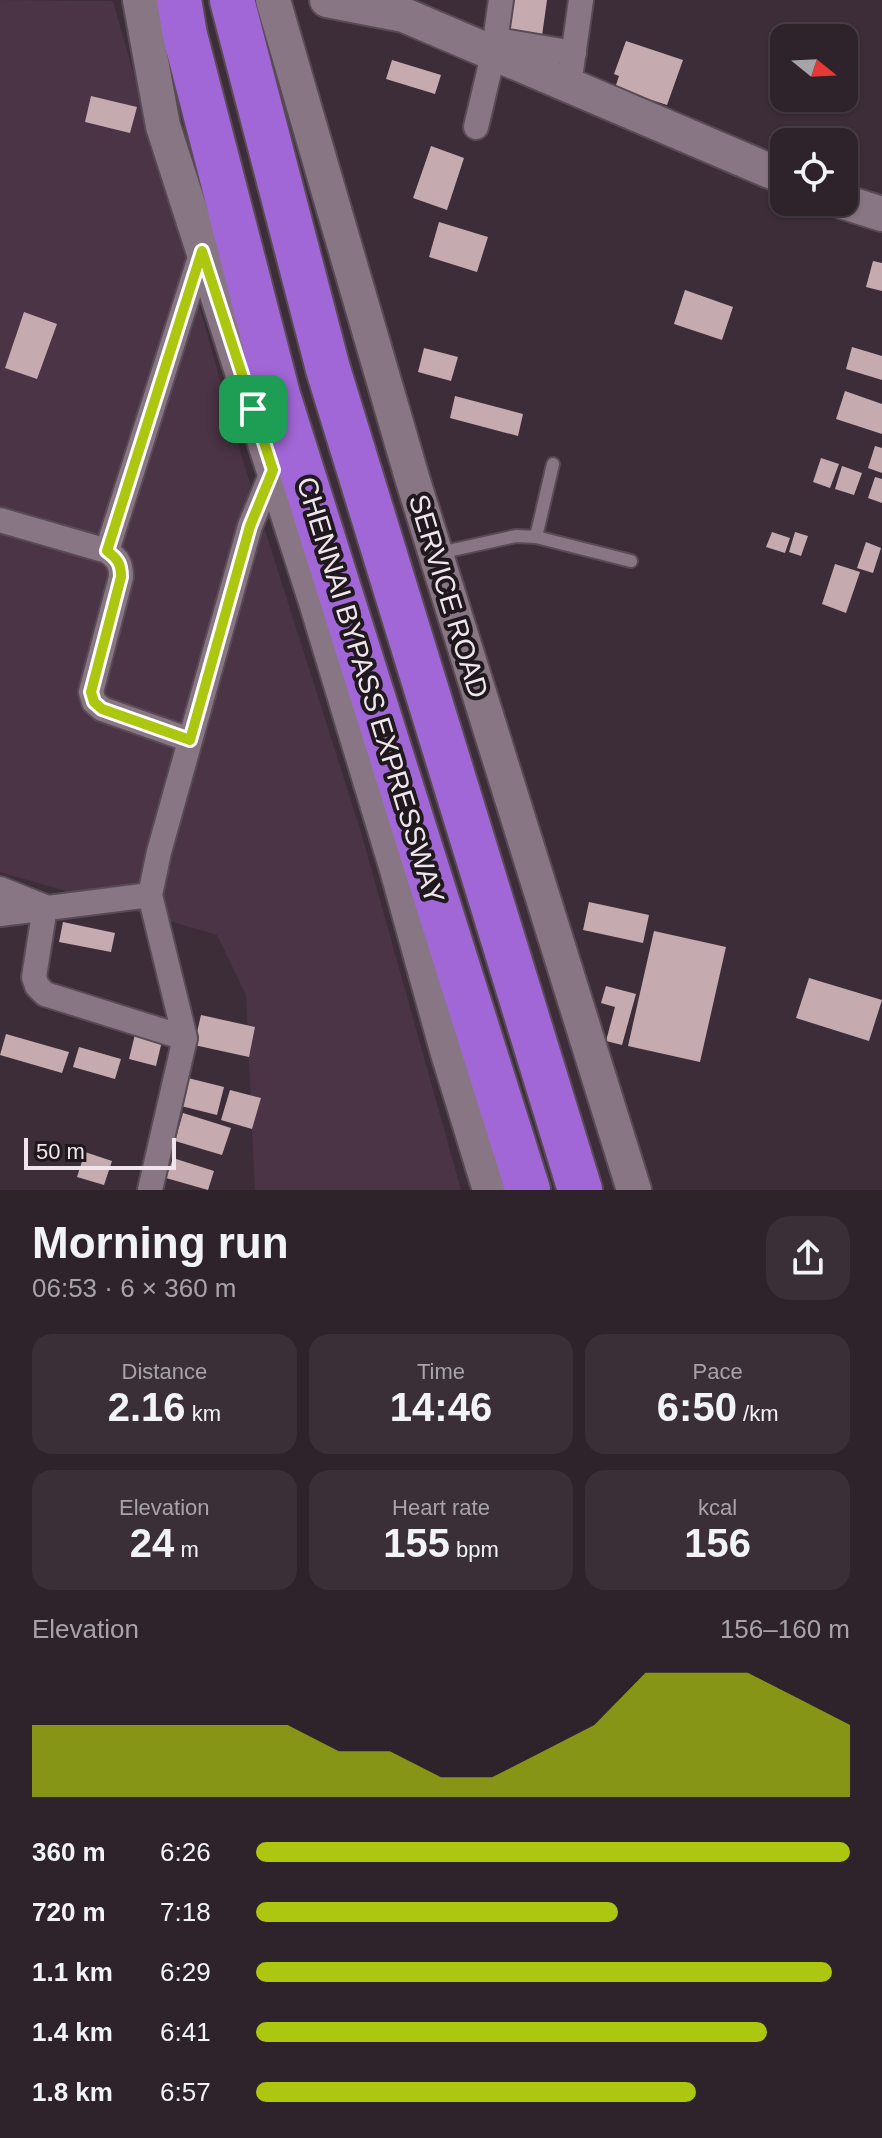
<!DOCTYPE html>
<html lang="en">
<head>
<meta charset="utf-8">
<style>
	body { margin:0; font-family:Arial,sans-serif; background:#3a2f37; color:#f1f3f6; height:100vh; display:flex; flex-direction:column; font-size:30px; white-space:nowrap }
	* { box-sizing:border-box; margin:0 }
	p { font-size:26px; color:#a7a4a9 }
	.icon { flex:none; width:44px; height:44px; fill:none; stroke:currentColor; stroke-width:2; stroke-linecap:round; stroke-linejoin:round }
	.map { position:relative; height:1190px; overflow:hidden }
	.sheet { display:flex; flex-direction:column; background:#2e222b; flex:1 }
	.sheet>* { flex:none }
	.needle { width:52px; rotate:108deg }
	.tools { position:absolute; left:770px; top:24px; display:grid; gap:16px }
	.tools a { display:grid; place-items:center; width:88px; height:88px; border-radius:16px; background:#2e222b; box-shadow:0 2px 6px #0004,0 0 0 2px #493f47; font-size:40px }
	.scale { position:absolute; left:24px; bottom:20px; width:152px; box-sizing:border-box; padding-left:8px; border:4px solid #f0e5ed; border-top:0; font-size:22px; line-height:28px; white-space:nowrap; color:#f0e5ed; -webkit-text-stroke:6px #1f181d; paint-order:stroke }
	.pin { position:absolute; display:grid; place-items:center; width:68px; height:68px; color:#fff; margin:-34px; border-radius:16px; box-shadow:0 4px 12px #0006 }
	.round { display:grid; place-items:center; flex:none; width:84px; height:84px; border-radius:24px; background:#3a2f37 }
	.summary { display:flex; align-items:center; justify-content:space-between; height:136px; padding:0 32px }
	h1 { font-size:44px; font-weight:700; line-height:60px }
	.stats { display:grid; grid-template-columns:repeat(3,1fr); gap:12px; height:136px; padding:8px 32px }
	.stats div { display:grid; align-content:center; border-radius:20px; background:#3a2f37; text-align:center }
	.stats b { font-size:40px; font-weight:700 }
	.stats small { font-size:22px; font-weight:400 }
	.stats p { font-size:22px }
	.chart { height:224px; padding:16px 32px }
	.chart p { display:flex; justify-content:space-between }
	.chart svg { width:100%; height:144px; margin-top:8px; fill:#adc60f; opacity:.7 }
	ul { padding:0 32px; list-style:none; font-size:26px }
	li { display:grid; grid-template-columns:128px 96px 1fr; align-items:center; height:60px }
	li i { height:20px; border-radius:10px; background:#adc60f }
	.map>svg:first-child { display:block }
</style>
</head>
<body>
<div class="map">
<svg width="882" height="1190" viewBox="0 0 882 1190">
	<rect width="100%" height="100%" fill="#3d2d39"/>
	<path fill="#4a3445" d="M0,0L113,1L243,461L361,832L461,1190H255L246,995L217,935L0,872Z"/>
	<path fill="#c5abb0" d="M508,0H547L541,43L502,37Z
		M626,41L683,60L667,105L615,88L619,76L614,74Z
		M392,60L441,75L435,94L386,79Z
		M91,96L137,107L130,133L85,122Z
		M431,146L464,158L447,210L413,198Z
		M439,222L488,237L477,272L429,257Z
		M873,261L882,263V291L866,287Z
		M685,290L733,307L722,340L674,324Z
		M24,312L57,324L37,379L5,368Z
		M852,347L882,356V380L846,369Z
		M424,348L458,357L451,381L418,372Z
		M845,391L882,404V434L836,419Z
		M455,396L523,414L518,436L450,418Z
		M875,446L882,448V473L868,468Z
		M821,458L839,464L830,488L813,482Z
		M842,466L862,473L854,495L835,489Z
		M875,477L882,479V503L868,498Z
		M772,532L790,538L785,553L766,547Z
		M795,532L808,536L801,556L789,552Z
		M866,542L881,548L873,573L857,568Z
		M835,564L860,572L846,613L822,604Z
		M589,902L649,915L643,943L583,930Z
		M63,922L115,933L111,952L59,942Z
		M654,931L726,947L700,1062L628,1046Z
		M809,978L882,1000L869,1041L796,1018Z
		M606,986L636,994L622,1045L606,1041L615,1007L601,1003Z
		M201,1015L255,1027L249,1057L194,1045Z
		M136,1030L163,1037L156,1066L129,1059Z
		M6,1034L69,1052L62,1073L0,1055Z
		M79,1047L121,1059L115,1079L73,1067Z
		M188,1078L224,1087L217,1115L181,1106Z
		M230,1090L261,1098L252,1129L221,1120Z
		M183,1113L231,1128L222,1155L175,1141Z
		M85,1152L112,1161L104,1185L77,1177Z
		M173,1158L214,1171L208,1190L166,1178Z"/>
	<g fill="none" stroke-linecap="round" stroke-linejoin="round">
		<g stroke="#594b55" stroke-width="16">
			<path id="lane" d="M536,537L553,464
				M439,553L516,536L536,537L631,561"/>
		</g>
		<g stroke="#594b55" stroke-width="28">
			<path id="street" d="M496,40L574,53
				M569,85L581,0
				M476,127L493,55L501,0
				M0,520L107,551C118,559 121,564 121,577L91,692L94,702L102,709L190,740
				M107,551L202,251
				M0,889L45,907L34,977L37,986L45,994L185,1038
				M0,914L150,895
				M150,1190L185,1038L150,895L159,852L250,526L273,470"/>
		</g>
		<g stroke="#594b55" stroke-width="38">
			<path id="secondary" d="M140,0L163,126L317,605L396,866L447,1050L490,1190
				M273,0L413,481L634,1190
				M327,0L404,15L784,177
				M844,202L882,214"/>
		</g>
		<g stroke="#594b55" stroke-width="48">
			<path id="highway" d="M179,0L185,35L278,395L528,1190
				M232,0L328,369L580,1190"/>
		</g>
		<use href="#lane" stroke="#897684" stroke-width="12"/>
		<use href="#street" stroke="#897684" stroke-width="24"/>
		<use href="#secondary" stroke="#897684" stroke-width="34"/>
		<use href="#highway" stroke="#a267d7" stroke-width="44"/>
	</g>
	<g fill="none" stroke-linecap="round" stroke-linejoin="round">
		<g stroke="#fff" stroke-width="16">
			<path id="route" d="M202,251L273,470L250,526L190,740L102,709L94,702L91,692L121,577C121,564 118,559 107,551Z"/>
		</g>
		<use href="#route" stroke="#adc60f" stroke-width="10"/>
	</g>
	<g text-anchor="middle" stroke-width="8" stroke-linejoin="round" paint-order="stroke">
		<g font-size="28" fill="#f0e5ed" stroke="#1f181d">
			<text transform="translate(449 596) rotate(73)" y="10">SERVICE ROAD</text>
			<text transform="translate(371 690) rotate(73)" y="10">CHENNAI BYPASS EXPRESSWAY</text>
		</g>
	</g>
</svg>
<div class="tools">
<a><svg class="needle" viewBox="-14 -14 28 28"><path d="M0-13l5 13h-10z" fill="#e53935"/><path d="M0 13l5-13h-10z" fill="#a7a4a9"/></svg></a>
<a><svg class="icon" aria-label="locate" viewBox="0 0 24 24"><circle cx="12" cy="12" r="6"/><path d="M12 2v4M12 18v4M2 12h4M18 12h4"/></svg></a>
</div>
<div class="scale">50 m</div>
<div class="pin" style="left:253px;top:409px;background:#1e9e55"><svg class="icon" aria-label="arrive" viewBox="0 0 24 24"><path d="M6 21V4h12l-3 4 3 4H6"/></svg></div>
</div>
<section class="sheet">
<div class="summary"><div><h1>Morning run</h1><p>06:53 · 6 × 360 m</p></div><a class="round"><svg class="icon" aria-label="share" viewBox="0 0 24 24"><path d="M12 15V3M7 8l5-5 5 5M5 13v7h14v-7"/></svg></a></div>
<div class="stats">
<div><p>Distance</p><b>2.16<small> km</small></b></div>
<div><p>Time</p><b>14:46</b></div>
<div><p>Pace</p><b>6:50<small> /km</small></b></div>
</div>
<div class="stats">
<div><p>Elevation</p><b>24<small> m</small></b></div>
<div><p>Heart rate</p><b>155<small> bpm</small></b></div>
<div><p>kcal</p><b>156</b></div>
</div>
<div class="chart"><p><span>Elevation</span>156–160 m</p>
<svg viewBox="0 0 160 44" preserveAspectRatio="none"><path d="M0 44V22L10 22L20 22L30 22L40 22L50 22L60 30L70 30L80 38L90 38L100 30L110 22L120 6L130 6L140 6L150 14L160 22V44z"/></svg>
</div>
<ul>
<li><b>360 m</b>6:26<i style="width:100%"></i></li>
<li><b>720 m</b>7:18<i style="width:61%"></i></li>
<li><b>1.1 km</b>6:29<i style="width:97%"></i></li>
<li><b>1.4 km</b>6:41<i style="width:86%"></i></li>
<li><b>1.8 km</b>6:57<i style="width:74%"></i></li>
</ul>
</section>
</body>
</html>
